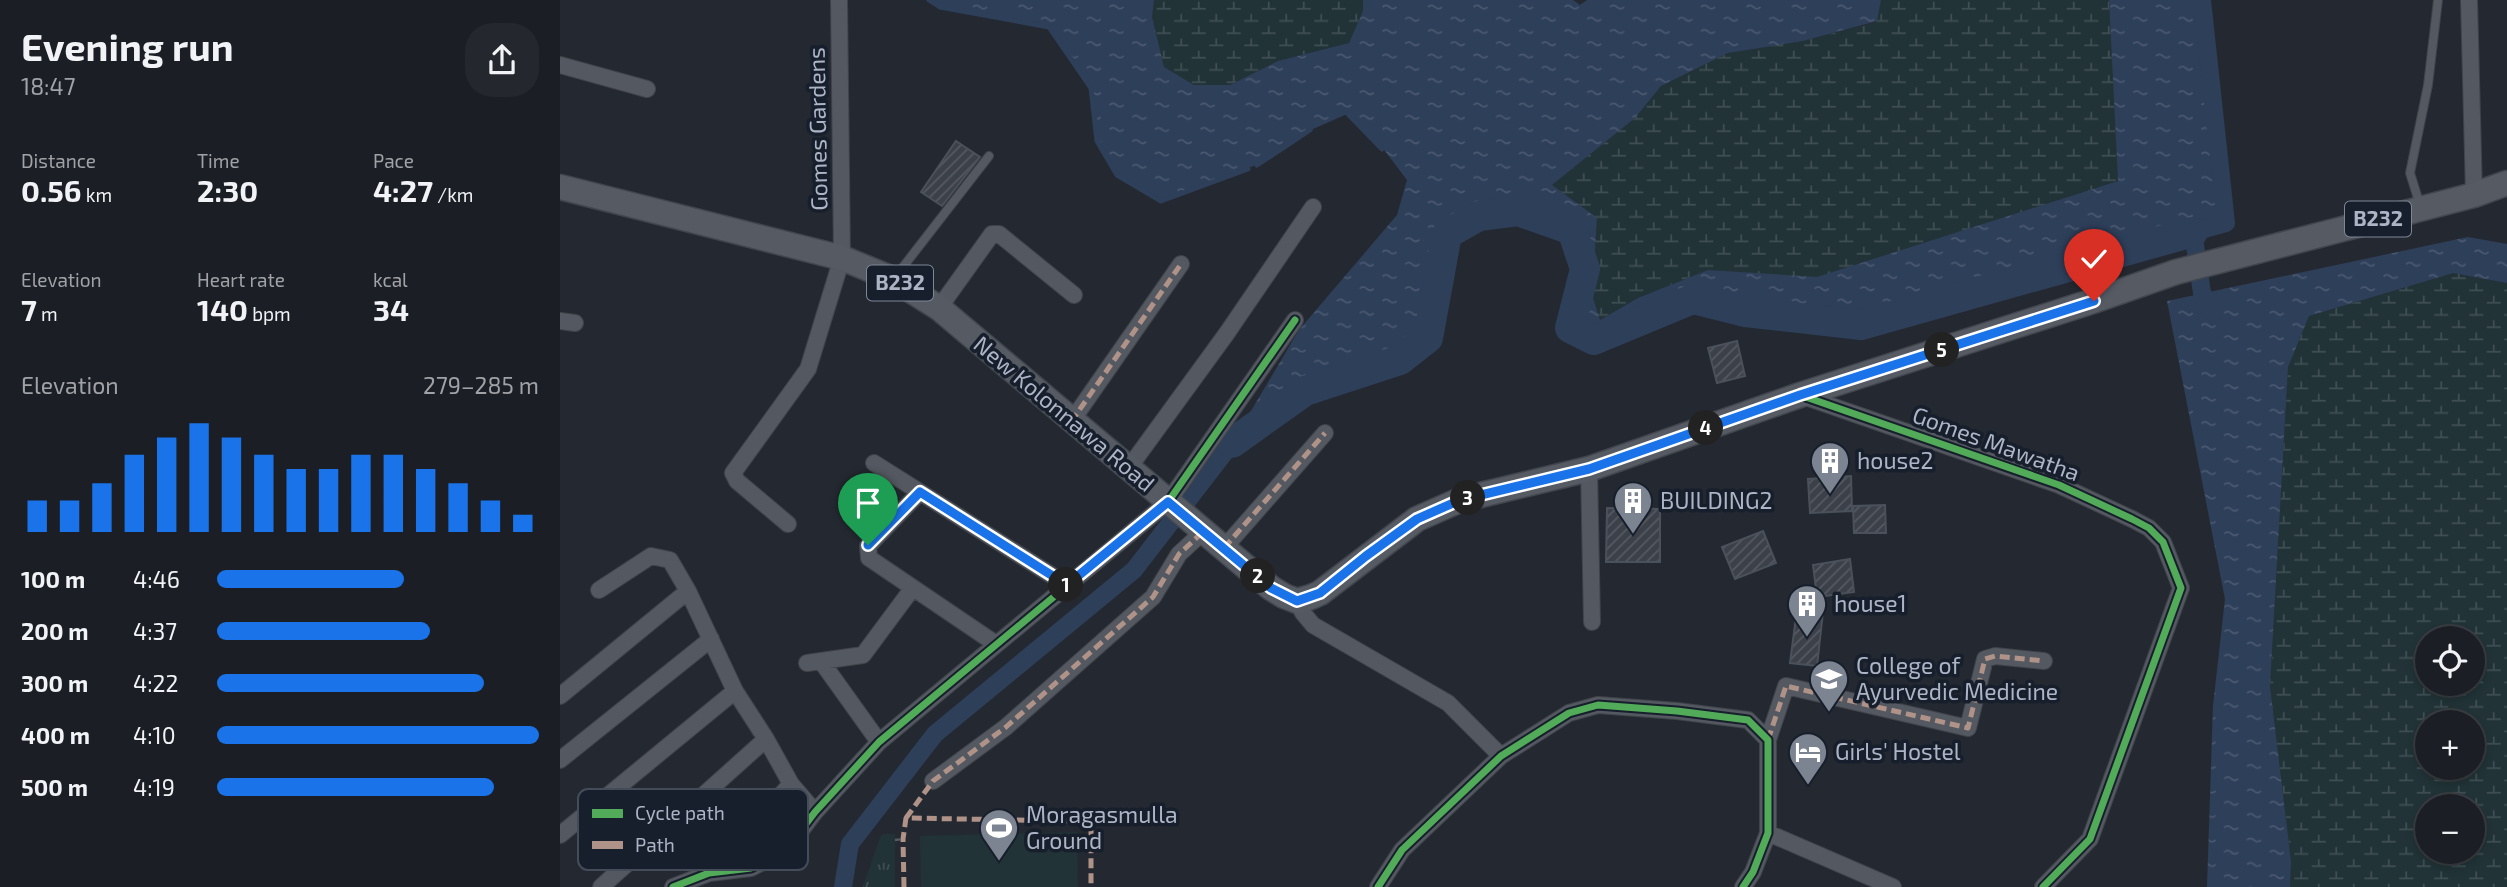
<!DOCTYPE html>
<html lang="en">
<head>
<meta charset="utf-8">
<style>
	body { margin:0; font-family:"Exo 2",sans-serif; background:#24272d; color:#f1f3f6; height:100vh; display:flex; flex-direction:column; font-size:26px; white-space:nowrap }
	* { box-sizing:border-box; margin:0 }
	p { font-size:23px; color:#a0a2a7 }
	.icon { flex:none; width:38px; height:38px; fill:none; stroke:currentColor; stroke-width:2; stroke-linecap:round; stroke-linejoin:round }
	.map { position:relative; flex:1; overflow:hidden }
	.sheet { display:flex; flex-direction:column; background:#1b1f25; width:560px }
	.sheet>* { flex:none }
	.buttons { position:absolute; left:1855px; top:626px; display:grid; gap:14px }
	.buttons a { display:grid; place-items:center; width:70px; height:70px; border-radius:50%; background:#1b1f25; box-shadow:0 4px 10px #0003,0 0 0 2px #393d42; font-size:35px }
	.pin { position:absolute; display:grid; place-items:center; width:60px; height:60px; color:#fff; margin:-72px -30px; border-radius:50% 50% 50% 0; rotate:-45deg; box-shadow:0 0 7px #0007 }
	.pin .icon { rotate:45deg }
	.km { position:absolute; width:35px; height:35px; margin:-18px; border-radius:50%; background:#222; color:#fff; font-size:19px; line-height:35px; text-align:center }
	.round { display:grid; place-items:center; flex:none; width:74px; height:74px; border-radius:28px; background:#24272d }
	.headline { display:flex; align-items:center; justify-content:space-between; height:119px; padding:0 21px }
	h1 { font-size:38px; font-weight:700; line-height:52px }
	.figures { display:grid; grid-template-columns:repeat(3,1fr); gap:10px; height:119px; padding:7px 21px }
	.figures div { display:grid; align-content:center }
	.figures b { font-size:30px; font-weight:700 }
	.figures small { font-size:19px; font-weight:400 }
	.figures p { font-size:19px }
	.chart { height:196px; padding:14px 21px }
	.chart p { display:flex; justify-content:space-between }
	.chart svg { width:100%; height:126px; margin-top:7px; stroke:#1a73e8; stroke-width:6 }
	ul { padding:0 21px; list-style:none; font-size:23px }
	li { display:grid; grid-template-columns:112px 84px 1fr; align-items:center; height:52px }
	li i { height:18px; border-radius:9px; background:#1a73e8 }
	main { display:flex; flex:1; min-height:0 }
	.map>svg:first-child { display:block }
</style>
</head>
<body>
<main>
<section class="sheet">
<div class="headline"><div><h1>Evening run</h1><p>18:47</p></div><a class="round"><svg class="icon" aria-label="share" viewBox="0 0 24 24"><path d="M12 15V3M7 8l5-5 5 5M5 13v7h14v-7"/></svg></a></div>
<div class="figures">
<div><p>Distance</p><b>0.56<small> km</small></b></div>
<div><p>Time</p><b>2:30</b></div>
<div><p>Pace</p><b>4:27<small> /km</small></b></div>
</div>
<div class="figures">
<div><p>Elevation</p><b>7<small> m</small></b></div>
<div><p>Heart rate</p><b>140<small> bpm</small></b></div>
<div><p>kcal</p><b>34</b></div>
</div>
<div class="chart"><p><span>Elevation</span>279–285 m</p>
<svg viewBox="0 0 160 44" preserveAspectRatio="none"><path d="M5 44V33M15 44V33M25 44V27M35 44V17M45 44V11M55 44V6M65 44V11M75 44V17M85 44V22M95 44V22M105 44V17M115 44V17M125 44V22M135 44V27M145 44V33M155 44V38"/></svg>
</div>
<ul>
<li><b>100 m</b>4:46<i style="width:58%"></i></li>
<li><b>200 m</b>4:37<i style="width:66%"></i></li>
<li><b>300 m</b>4:22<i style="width:83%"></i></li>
<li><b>400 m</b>4:10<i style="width:100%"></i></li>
<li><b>500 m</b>4:19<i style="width:86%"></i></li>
</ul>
</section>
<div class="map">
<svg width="1947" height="887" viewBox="0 0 1947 887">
	<defs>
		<pattern id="wetland-marsh" width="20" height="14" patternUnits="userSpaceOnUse" patternTransform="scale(1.75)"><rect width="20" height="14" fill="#213337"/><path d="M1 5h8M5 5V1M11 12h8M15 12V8" fill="none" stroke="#3f4e52"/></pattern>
		<pattern id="park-tufts" width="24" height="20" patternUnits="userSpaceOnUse" patternTransform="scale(1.75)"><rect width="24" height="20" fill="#213337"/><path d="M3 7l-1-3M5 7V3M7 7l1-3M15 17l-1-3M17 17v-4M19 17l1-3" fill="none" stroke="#3f4e52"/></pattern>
		<pattern id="water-ripples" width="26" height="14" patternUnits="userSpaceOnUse" patternTransform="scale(1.75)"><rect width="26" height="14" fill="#2e3f5a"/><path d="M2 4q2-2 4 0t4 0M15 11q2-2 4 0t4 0" fill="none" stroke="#4a5870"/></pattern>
		<pattern id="building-hatch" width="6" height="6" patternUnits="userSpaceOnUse" patternTransform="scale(1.75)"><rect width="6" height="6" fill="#3c4048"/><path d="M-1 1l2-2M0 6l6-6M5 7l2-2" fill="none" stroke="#565961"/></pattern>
	</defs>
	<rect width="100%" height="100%" fill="#242931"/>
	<path fill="url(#wetland-marsh)" fill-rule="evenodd" d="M594,0H803V11L789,43L718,61L670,85H634L604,67L592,17Z
		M1321,0H1549L1558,181L1257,278L1148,270L1078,298L1040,320L1032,295L1037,218L991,186L1075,118L1101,86L1168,53L1243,41L1316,22Z
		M1893,273L1947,283V887H1730L1731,861L1710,686L1728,367L1749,316ZM1867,639H1913V684H1867ZM1867,723H1913V768H1867ZM1867,807H1913V852H1867Z"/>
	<path fill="url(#park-tufts)" d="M335,834V887H303L321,835Z"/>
	<path fill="#213337" d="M517,832L518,887H361L360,836Z"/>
	<path fill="url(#water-ripples)" d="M369,0H594L592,17L604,67L634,85H670L718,61L789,43L803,11V0H1013L1020,5L1027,0H1321L1317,21L1243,41L1168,53L1101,86L1075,118L992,185L1037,218L1032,295L1040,320L1078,298L1148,270L1257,277L1558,181L1549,0H1642L1666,223L1301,325L1185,312L1133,299L1034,340L1010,328L1025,269L1012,230L958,211L919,216L887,234L868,338L840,360L745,391L672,443L739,330L837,215L847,180L825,151L787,114L753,129L696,165L601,201L557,175L537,141L531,88L489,27L380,7Z
		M1908,237L1947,244V283L1893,273L1749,316L1728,367L1710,686L1731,861L1730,887H1647L1653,706L1665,599L1607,301Z"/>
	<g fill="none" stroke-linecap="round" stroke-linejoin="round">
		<path stroke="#2e3f5a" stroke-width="5" d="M369,0L380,7L489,27L531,88L537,141L557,175L601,201L688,169
			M788,114L822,149
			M697,165L750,130"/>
		<path stroke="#2e3f5a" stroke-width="18" d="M1642,0L1666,223L1633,232L1642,293L1654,313
			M283,887L290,844L375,734L574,570L672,443"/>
		<path stroke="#2e3f5a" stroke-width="30" d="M672,443L745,391L840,360L868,338L887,234L919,216L958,211L1012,230L1025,269L1010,328L1034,340L1133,299L1185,312L1301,325L1633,232"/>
	</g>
	<path fill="url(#building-hatch)" stroke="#4b515a" stroke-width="2" d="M396,141L420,157L382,206L361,192Z
		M1177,341L1185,376L1157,383L1148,348Z
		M1291,476L1292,511L1250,513L1248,479Z
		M1325,505L1326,533H1294L1293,506Z
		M1047,508L1100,509V562H1046Z
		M1203,531L1216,563L1175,579L1162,547Z
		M1290,559L1294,592L1257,597L1253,565Z
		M1237,609L1263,612L1257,666L1230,663Z"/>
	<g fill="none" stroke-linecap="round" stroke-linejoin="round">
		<g stroke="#40434a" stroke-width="10">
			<path id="service" d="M1860,205L1850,173L1868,85L1878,0
				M336,276L429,156"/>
		</g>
		<g stroke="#40434a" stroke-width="18">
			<path id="minor" d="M1909,0L1914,195
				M0,65L87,89
				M379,308L432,234H439L514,295
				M0,321L15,323
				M1240,395L1499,485L1572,519L1589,528L1603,542L1621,588L1530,839L1483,887
				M511,422L621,264
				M314,463L507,585
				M568,469L667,333L753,207
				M1029,469L1032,622
				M360,492L308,546L309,558L436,644
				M228,524L177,481L173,473L248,369L282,258L279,0
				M664,548L765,433
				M39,590L91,556L110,560L128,591L175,691L206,739L231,784L255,812
				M737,601L743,613L753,625L888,703L941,756
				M261,661L319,742
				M247,663L303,655L352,589
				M0,696L128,591
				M1208,740L1226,686L1408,728L1425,659L1435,656L1484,661
				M0,760L151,639
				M373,781L446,727L593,597L619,554L644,531
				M1208,833L1333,887
				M0,835L175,691
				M149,873L231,784
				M41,887L206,739
				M113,887L149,873L191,868L226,850L255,812L319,742L608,502L735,320
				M818,887L842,850L941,756L1009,713L1038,705L1117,711L1188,720L1208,740V833L1193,872L1183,887"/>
		</g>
		<g stroke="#41464e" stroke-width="27">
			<path id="primary" d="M0,187L282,258L333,279L379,308L711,588L724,596L737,601L751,597L760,593L857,519L900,500L1029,469L1240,395L1533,301L1616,272L1914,195L1947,183"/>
		</g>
		<path stroke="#565c64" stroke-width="2.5" stroke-dasharray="5 5" stroke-linecap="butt" d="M335,840L343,839"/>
		<use href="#service" stroke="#545860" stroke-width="8"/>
		<use href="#minor" stroke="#545860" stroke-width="16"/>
		<use href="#primary" stroke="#565a63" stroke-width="24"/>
		<path stroke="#af9288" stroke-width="5" stroke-dasharray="10 5" stroke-linecap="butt" d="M511,422L621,264
			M664,548L765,433
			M1208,740L1226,686L1408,728L1425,659L1435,656L1484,661
			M346,818L373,781L446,727L593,597L619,554L644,531
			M344,887L343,839L346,818L516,821L531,830V887"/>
		<g stroke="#171f2c" stroke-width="11">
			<path id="cycleway" d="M1240,395L1499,485L1572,519L1589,528L1603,542L1621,588L1530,839L1483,887
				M113,887L149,873L191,868L226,850L255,812L319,742L608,502L735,320
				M818,887L842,850L941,756L1009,713L1038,705L1117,711L1188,720L1208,740V833L1193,872L1183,887"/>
		</g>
		<use href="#cycleway" stroke="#51ab58" stroke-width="7"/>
	</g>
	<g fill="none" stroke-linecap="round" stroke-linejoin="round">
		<g stroke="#fff" stroke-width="14">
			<path id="route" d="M308,545L360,492L507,585L608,502L711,588L737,601L760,593L806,556L857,519L900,500L1029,469L1240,395L1534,301"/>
		</g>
		<use href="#route" stroke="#1a73e8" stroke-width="9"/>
	</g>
	<defs>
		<g id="building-pin" transform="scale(2.0125)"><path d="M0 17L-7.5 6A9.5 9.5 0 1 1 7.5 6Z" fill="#7c8391" stroke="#171f2c"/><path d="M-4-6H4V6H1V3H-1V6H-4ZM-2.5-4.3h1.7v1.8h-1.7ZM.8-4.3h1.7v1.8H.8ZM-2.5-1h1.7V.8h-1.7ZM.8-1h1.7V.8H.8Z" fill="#fff"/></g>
		<g id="school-pin" transform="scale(2.0125)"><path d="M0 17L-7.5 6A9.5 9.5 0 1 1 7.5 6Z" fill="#7c8391" stroke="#171f2c"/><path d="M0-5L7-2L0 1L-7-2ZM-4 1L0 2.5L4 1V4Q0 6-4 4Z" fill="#fff"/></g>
		<g id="hotel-pin" transform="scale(2.0125)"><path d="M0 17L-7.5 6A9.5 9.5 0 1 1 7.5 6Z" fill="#7c8391" stroke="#171f2c"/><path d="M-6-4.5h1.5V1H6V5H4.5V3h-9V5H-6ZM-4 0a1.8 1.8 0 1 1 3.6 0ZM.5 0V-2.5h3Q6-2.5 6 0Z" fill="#fff"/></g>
		<g id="stadium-pin" transform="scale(2.0125)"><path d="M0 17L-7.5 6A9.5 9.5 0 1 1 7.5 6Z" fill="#7c8391" stroke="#171f2c"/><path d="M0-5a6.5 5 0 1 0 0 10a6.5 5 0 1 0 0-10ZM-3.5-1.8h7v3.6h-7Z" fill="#fff"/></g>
	</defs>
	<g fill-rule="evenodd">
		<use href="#building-pin" x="1270" y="461"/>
		<use href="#building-pin" x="1073" y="501"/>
		<use href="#building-pin" x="1247" y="604"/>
		<use href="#school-pin" x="1269" y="679"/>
		<use href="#hotel-pin" x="1248" y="752"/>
		<use href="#stadium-pin" x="439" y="828"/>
	</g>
	<g text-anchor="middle" stroke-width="7" stroke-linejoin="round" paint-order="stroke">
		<g fill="#171f2c" stroke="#7f8797" stroke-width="2">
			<rect x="1785" y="201.5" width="66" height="35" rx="5"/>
			<rect x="307" y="265.5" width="66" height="35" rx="5"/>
		</g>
		<g font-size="21" font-weight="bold" fill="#acb4c5">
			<text x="1818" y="226">B232</text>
			<text x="340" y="290">B232</text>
		</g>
		<g font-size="23" fill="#acb4c5" stroke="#171f2c">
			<text transform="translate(258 129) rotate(-91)" y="8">Gomes Gardens</text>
			<text transform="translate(504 414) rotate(40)" y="8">New Kolonnawa Road</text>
			<text transform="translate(1436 444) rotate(20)" y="8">Gomes Mawatha</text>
		</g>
		<g font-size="23" fill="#acb4c5" stroke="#171f2c" text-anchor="start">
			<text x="1297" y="469">house2</text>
			<text x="1100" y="509">BUILDING2</text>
			<text x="1274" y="612">house1</text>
			<text x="1296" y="674">College of<tspan x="1296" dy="26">Ayurvedic Medicine</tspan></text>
			<text x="1275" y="760">Girls' Hostel</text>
			<text x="466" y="823">Moragasmulla<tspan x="466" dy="26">Ground</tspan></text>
		</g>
	</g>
	<rect x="18" y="789" width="230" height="81" rx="10" fill="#171f2c" stroke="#444c5a" stroke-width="2"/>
	<rect x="32" y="809" width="31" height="9" fill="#51ab58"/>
	<rect x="32" y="841" width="31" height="8" fill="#af9288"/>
	<g font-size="19" fill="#acb4c5">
		<text x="75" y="820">Cycle path</text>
		<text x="75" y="852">Path</text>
	</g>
</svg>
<div class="buttons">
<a><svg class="icon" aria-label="locate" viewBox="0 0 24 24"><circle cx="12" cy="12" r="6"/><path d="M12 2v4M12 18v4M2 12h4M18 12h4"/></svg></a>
<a>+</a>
<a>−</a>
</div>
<div class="pin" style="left:308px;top:545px;background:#1e9e55"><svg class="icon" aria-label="arrive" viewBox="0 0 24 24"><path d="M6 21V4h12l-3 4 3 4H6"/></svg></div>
<div class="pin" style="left:1534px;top:301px;background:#d93025"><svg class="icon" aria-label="check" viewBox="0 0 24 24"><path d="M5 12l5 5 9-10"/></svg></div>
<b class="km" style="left:506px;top:585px">1</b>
<b class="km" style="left:698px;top:576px">2</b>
<b class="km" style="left:908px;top:498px">3</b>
<b class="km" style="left:1146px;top:428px">4</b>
<b class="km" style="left:1382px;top:350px">5</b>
</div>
</main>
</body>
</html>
